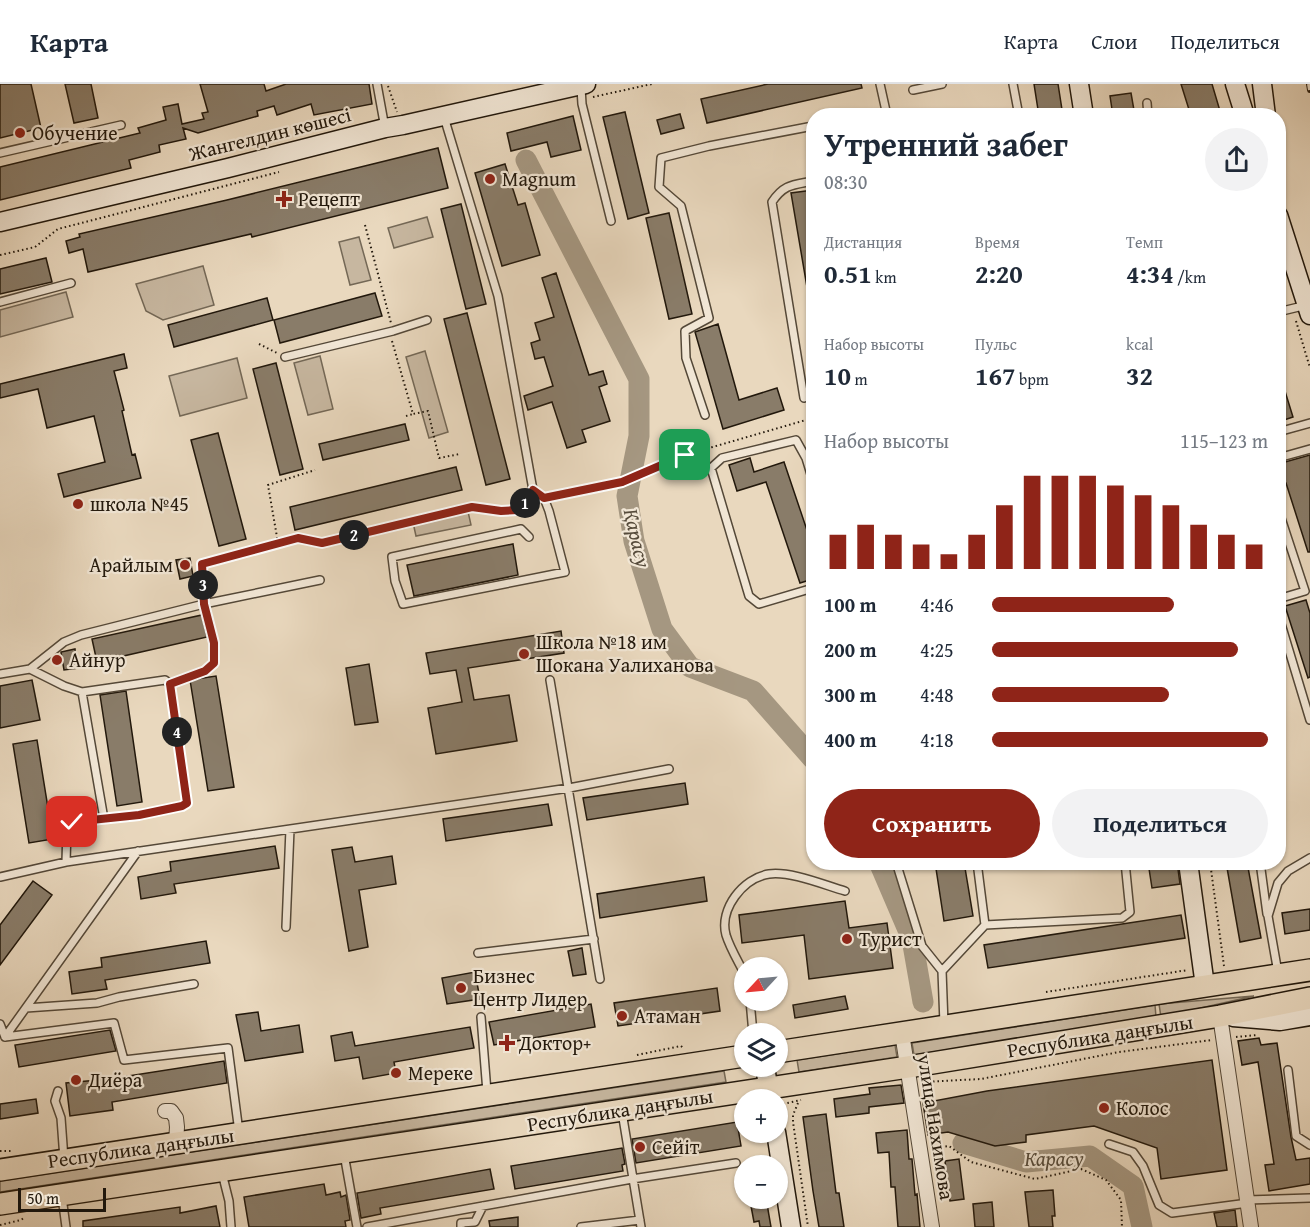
<!DOCTYPE html>
<html lang="ru">
<head>
<meta charset="utf-8">
<style>
	body { margin:0; font-family:"Gentium Book Plus",serif; background:#f2f2f3; color:#1f2937; height:100vh; display:flex; flex-direction:column; font-size:22px; white-space:nowrap }
	* { box-sizing:border-box; margin:0 }
	p { font-size:20px; color:#747a83 }
	.icon { flex:none; width:33px; height:33px; fill:none; stroke:currentColor; stroke-width:2; stroke-linecap:round; stroke-linejoin:round }
	.map { position:relative; flex:1; overflow:hidden }
	.panel { position:absolute; left:806px; top:24px; width:480px; height:762px; display:flex; flex-direction:column; background:#fff; border-radius:24px; box-shadow:0 2px 4px #0004 }
	.panel>* { flex:none }
	.needle { width:39px; rotate:244deg }
	.fabs { position:absolute; left:734px; top:873px; display:grid; gap:12px }
	.fabs a { display:grid; place-items:center; width:54px; height:54px; border-radius:50%; background:#fff; box-shadow:0 2px 4px #0004; font-size:30px }
	.scale { position:absolute; left:18px; bottom:15px; width:88px; box-sizing:border-box; padding-left:6px; border:3px solid #22180c; border-top:0; font-size:16px; line-height:21px; white-space:nowrap; color:#22180c; -webkit-text-stroke:4px #f1e6d5; paint-order:stroke }
	.pin { position:absolute; display:grid; place-items:center; width:51px; height:51px; color:#fff; margin:-26px; border-radius:12px; box-shadow:0 3px 9px #0006 }
	.km { position:absolute; width:30px; height:30px; margin:-15px; border-radius:50%; background:#222; color:#fff; font-size:16px; line-height:30px; text-align:center }
	.round { display:grid; place-items:center; flex:none; width:63px; height:63px; border-radius:32px; background:#f2f2f3 }
	.summary { display:flex; align-items:center; justify-content:space-between; height:102px; padding:0 18px }
	h1 { font-size:33px; font-weight:700; line-height:45px }
	.figures { display:grid; grid-template-columns:repeat(3,1fr); gap:9px; height:102px; padding:6px 18px }
	.figures div { display:grid; align-content:center }
	.figures b { font-size:26px; font-weight:700 }
	.figures small { font-size:16px; font-weight:400 }
	.figures p { font-size:16px }
	.chart { height:168px; padding:12px 18px }
	.chart p { display:flex; justify-content:space-between }
	.chart svg { width:100%; height:108px; margin-top:6px; stroke:#8f2418; stroke-width:6 }
	.action { display:flex; gap:12px; margin-top:auto; padding:12px 18px }
	.action a { flex:1; height:69px; border-radius:36px; background:#8f2418; color:#fff; font-size:24px; font-weight:700; line-height:69px; text-align:center }
	.action a+a { background:#f2f2f3; color:#1f2937 }
	ul { padding:0 18px; list-style:none; font-size:20px }
	li { display:grid; grid-template-columns:96px 72px 1fr; align-items:center; height:45px }
	li i { height:15px; border-radius:8px; background:#8f2418 }
	header { display:flex; align-items:center; gap:36px; box-sizing:border-box; height:84px; padding:0 30px; background:#fff; border-bottom:2px solid #e0e1e3 }
	header strong { font-size:28px }
	nav { display:flex; gap:33px; margin-inline-start:auto; font-size:21px }
	.map>svg:first-child { display:block }
</style>
</head>
<body>
<header>
<strong>Карта</strong>
<nav><a>Карта</a><a>Слои</a><a>Поделиться</a></nav>
</header>
<div class="map">
<svg width="1310" height="1143" viewBox="0 0 1310 1143">
	<rect width="100%" height="100%" fill="#e9d8be"/>
	<filter id="stains"><feTurbulence type="fractalNoise" baseFrequency=".00333" numOctaves="4"/><feColorMatrix values="0 0 0 0 .2 0 0 0 0 .09 0 0 0 0 .02 0 0 0 .5 -.17"/></filter>
	<radialGradient id="worn" r=".72"><stop offset=".6" stop-color="#630" stop-opacity="0"/><stop offset="1" stop-color="#630" stop-opacity=".3"/></radialGradient>
	<path fill="#c7b7a0" stroke="#746856" stroke-width="1.5" d="M427,133L433,153L394,164L388,144Z
		M359,153L371,196L350,201L339,158Z
		M203,182L214,221L163,236L146,227L136,200Z
		M66,208L73,233L0,253V226Z
		M425,267L448,348L429,354L406,273Z
		M320,272L333,325L308,331L294,279Z
		M237,274L247,314L180,332L169,292Z
		M467,423L471,441L416,452L412,434Z
		M1254,912L1161,933L1159,920Z
		M1155,921L1156,933L914,971L912,959Z
		M895,961L897,973L799,988L797,976Z
		M724,987L726,998L0,1108V1097Z"/>
	<g fill="none" stroke-linecap="round" stroke-linejoin="round">
		<path stroke="#a59781" stroke-width="21" d="M526,76L639,295V352L627,412L634,457L662,545L690,583L753,607L813,675
			M879,778L912,855L923,918
			M963,1059L1026,1078L1090,1072L1133,1102L1142,1143"/>
	</g>
	<path fill="#897c69" stroke="#22180c" stroke-width="1.5" d="M0,0H31L41,44L0,54Z
		M65,0H91L98,34L74,39Z
		M200,0H264L266,7L286,0H369L372,20L314,31L311,20L277,31L274,22L257,27L258,32L198,49L183,44L186,55L159,61L160,68L129,76L131,84L0,116V83L140,49L138,44L166,36L163,23L178,20L182,40L204,35L202,29L208,28Z
		M768,0H861L862,4L707,39L701,15Z
		M1034,0H1058L1063,32H1039Z
		M1181,0H1212L1220,27L1202,32H1191Z
		M1131,9L1135,32H1113L1110,12Z
		M625,28L649,129L628,135L603,33Z
		M680,30L684,44L661,50L657,36Z
		M573,32L581,66L551,73L547,58L511,67L507,49Z
		M438,64L448,104L252,153L251,150L88,188L83,165L69,169L66,157L80,153L79,150L227,116Z
		M505,80L518,121L525,119L540,171L502,182L475,89Z
		M813,106V208L808,209L791,109Z
		M461,120L486,220L466,225L441,125Z
		M669,129L692,230L669,235L646,134Z
		M46,174L52,198L0,210V185Z
		M556,189L589,291L603,287L607,300L599,303L610,337L582,346L586,358L567,364L552,318L528,326L524,312L553,302L544,273L535,275L531,259L540,256L535,239L554,233L542,194Z
		M375,209L382,232L280,259L274,236Z
		M267,214L273,236L174,263L168,241Z
		M467,229L510,395L486,401L444,235Z
		M718,240L739,316L777,304L784,326L723,345L695,248Z
		M124,270L127,284L114,287L124,326L122,327L132,371L135,370L141,394L64,413L58,390L105,378L94,332L47,344L38,305L0,314V300Z
		M276,279L303,385L280,391L253,285Z
		M1280,291L1293,333L1278,338V292Z
		M405,340L409,356L323,376L319,360Z
		M218,349L246,455L219,462L191,356Z
		M1310,371V468H1308L1286,399H1283L1278,380Z
		M750,374L754,388L784,378L813,464V495L800,499L766,398L737,407L729,381Z
		M456,383L462,406L295,446L290,423Z
		M513,460L518,491L414,512L407,481Z
		M190,474L193,492L180,495L176,476Z
		M1306,516L1310,529V593L1308,594L1285,522Z
		M202,531L207,553L97,578L92,555Z
		M561,547L564,569L468,584L474,616L509,611L517,657L436,670L428,624L462,618L456,586L430,590L426,569Z
		M75,565L78,584L64,586L61,568Z
		M369,580L378,638L355,641L346,584Z
		M216,592L234,703L208,707L190,596Z
		M32,596L40,636L0,644V602Z
		M126,607L142,718L117,722L100,611Z
		M37,656L53,755L29,759L13,660Z
		M685,699L688,720L587,736L583,714Z
		M548,720L552,741L446,757L443,735Z
		M275,762L279,784L174,800L176,809L141,815L138,793L171,787L170,778Z
		M352,763L355,778L392,772L396,800L359,806L368,863L349,867L332,766Z
		M935,778H964L973,832L944,837Z
		M1148,778H1177L1180,800L1152,804Z
		M1226,778H1247L1261,854L1240,858Z
		M704,793L707,817L600,834L597,810Z
		M33,797L52,811L0,881V841Z
		M845,817L849,844L887,839L893,884L809,895L804,851L742,859L739,831Z
		M1310,825V846L1285,850L1282,829Z
		M1181,831L1185,854L988,884L984,861Z
		M206,857L210,879L105,896L107,905L72,910L69,888L102,883L101,874Z
		M582,864L586,890L573,892L568,867Z
		M475,888L480,915L447,920L442,894Z
		M717,904L720,927L618,942L614,919Z
		M845,912L848,925L795,934L793,921Z
		M591,920L595,943L494,961L489,938Z
		M258,928L261,947L299,941L303,968L245,977L236,931Z
		M470,943L474,964L394,978L396,989L363,995L359,973L335,977L331,952L352,948L355,962Z
		M110,946L116,967L19,983L15,961Z
		M1259,954L1261,961L1277,959L1291,1053L1296,1076L1310,1074V1100L1269,1107L1265,1081L1274,1080L1258,978L1242,981L1238,957Z
		M1212,976L1227,1086L1161,1095L1157,1064L1094,1042L1026,1051V1058L995,1062L948,1048L928,1051L923,1019L987,1007Z
		M224,977L227,999L112,1018L113,1026L70,1032L66,999L109,995Z
		M901,1001L904,1019L869,1023V1029L836,1033L834,1015L870,1010L869,1004Z
		M36,1015L38,1029L0,1035V1020Z
		M826,1030L836,1109H839L844,1143H819L813,1107L803,1033Z
		M737,1038L741,1062L636,1079L632,1055Z
		M907,1046L909,1075H912L915,1111L917,1110L920,1143H898L895,1103H891L889,1068L878,1069L876,1049Z
		M622,1064L625,1080L622,1081L623,1087L515,1105L511,1082Z
		M959,1075L964,1115L950,1117L945,1077Z
		M490,1085L494,1105L380,1124L381,1130L361,1134L357,1109Z
		M324,1100L326,1111L340,1108L341,1113L346,1111L350,1136L345,1137L346,1143H249L244,1113Z
		M1053,1106L1055,1132H1052L1053,1143H1029L1025,1108Z
		M755,1114H766L771,1143H760L759,1137L754,1138L751,1122L756,1121Z
		M992,1118L994,1143H975L973,1120Z
		M216,1122L220,1143H83V1137L180,1123V1129Z
		M1235,1126L1237,1143H1217L1214,1129Z
		M518,1133V1143H490L489,1137Z"/>
	<g fill="none" stroke-linecap="round" stroke-linejoin="round">
		<g stroke="#544838" stroke-width="10">
			<path id="lane" d="M377,0L385,44
				M880,0L886,27
				M1013,0L1019,32
				M581,4L582,20L611,137
				M913,6L942,0
				M1147,19L1148,32
				M865,32L886,27L889,32
				M0,69L121,41
				M0,218L71,199
				M1278,228L1307,221
				M285,273L393,247L427,236
				M804,314L772,118C784,100 793,101 813,97
				M705,331L686,274L685,247L709,234L681,122L659,103L661,74L709,62L813,42
				M1278,348L1310,339
				M1278,374L1310,365
				M813,397L806,374L796,356L722,374L711,384L749,512L759,520L813,504
				M1278,425L1305,507L1278,515
				M529,453L521,445L392,473L395,497L403,520L565,488L549,427L544,414L533,406
				M323,459L473,423L501,427L518,426L529,416L533,406L498,212L444,33
				M1278,530L1310,636
				M30,585L64,602L82,608L165,596L170,600L187,719L182,722L139,731L72,738L67,744L66,778
				M0,590L30,585L64,558L81,551L204,520L320,496
				M550,596L600,895
				M82,608L104,735
				M896,778L922,862L942,887
				M1260,778L1267,830
				M0,793L66,778L569,704L669,685
				M985,841L1122,834L1130,828L1125,778
				M286,843L290,745
				M478,869L594,855
				M1277,883L1268,832L1278,799L1288,787L1310,774
				M744,889C738,877 730,864 726,851C719,825 743,794 769,790C791,787 824,801 845,807
				M750,916L753,950
				M26,924L97,919L119,913L194,900
				M481,933L487,1008
				M0,940L5,953L114,939L124,976L228,964L239,1048
				M944,940L942,887L985,841L977,778
				M5,953L138,767
				M1288,986L1296,1052L1310,1061
				M58,1007L55,1017L61,1034L64,1075
				M622,1028L641,1143
				M1109,1060L1133,1068L1143,1082L1159,1121L1172,1129L1248,1119
				M344,1070L357,1143
				M222,1089L229,1117L231,1143
				M62,1113L66,1143
				M1247,1116L1310,1114
				M367,1143L632,1095L736,1079
				M461,1143V1139L475,1138L483,1122
				M581,1143L640,1136"/>
		</g>
		<g stroke="#544838" stroke-width="16">
			<path id="street" d="M1220,932L1251,1143
				M902,949L932,1143
				M165,1027H171L176,1034L177,1043L176,1059"/>
		</g>
		<g stroke="#22180c" stroke-width="21">
			<path id="secondary" d="M1079,0L1084,32
				M1235,0L1245,32
				M1262,0L1266,32
				M1278,131L1310,231
				M0,138L228,84L385,44L403,41L586,0
				M1188,778L1205,902
				M1233,933L1280,937L1310,932
				M765,982L770,1016
				M776,1048L791,1143"/>
		</g>
		<g stroke="#22180c" stroke-width="24">
			<path id="primary" d="M777,968L1310,886
				M0,1086L744,972
				M0,1120L908,983L1220,932L1310,914"/>
		</g>
		<path stroke="#22180c" stroke-width="2" stroke-dasharray="1.5 3" stroke-linecap="butt" d="M388,2L397,28
			M593,13L652,0
			M365,141L391,239
			M0,171L35,163L58,145L279,88
			M1296,237L1310,284
			M392,257L413,330L428,327L439,374L460,370
			M259,260L277,269
			M406,332L413,330
			M553,413L622,398L685,371L813,334
			M278,459L268,401L315,386
			M204,513L202,481L298,454L316,458
			M178,597L205,587L214,579V559L207,530
			M1210,778L1224,882
			M1046,908L1188,886
			M1236,953L1257,951
			M637,971L681,962L683,964
			M924,998L981,995L1119,968L1212,956
			M798,1019L793,1031V1038L808,1143
			M783,1020L801,1016
			M932,1064L949,1062L971,1078L1035,1095L1081,1085L1106,1096L1121,1116L1122,1143
			M0,1067H11
			M0,1141L21,1136L25,1133"/>
		<use href="#lane" stroke="#f1e6d5" stroke-width="7"/>
		<use href="#street" stroke="#f1e6d5" stroke-width="14"/>
		<use href="#secondary" stroke="#f1e6d5" stroke-width="18"/>
		<use href="#primary" stroke="#e9d8be" stroke-width="21"/>
		<g stroke="#22180c" stroke-width="6">
			<path id="rail" d="M1309,0L1310,6"/>
		</g>
		<use href="#rail" stroke="#f1e6d5" stroke-width="4" stroke-dasharray="11" stroke-linecap="butt"/>
	</g>
	<g fill="none" stroke-linecap="round" stroke-linejoin="round">
		<g stroke="#fff" stroke-width="12">
			<path id="route" d="M72,738L139,731L182,722L187,719L170,600L205,587L214,579V559L204,520L202,480L298,454L322,459L472,423L501,427L518,426L529,416L533,406L544,414L622,398L685,371"/>
		</g>
		<use href="#route" stroke="#8f2418" stroke-width="8"/>
	</g>
	<g fill="#8f2418" stroke="#f1e6d5" stroke-width="2">
		<circle cx="20" cy="49" r="6"/>
		<circle cx="490" cy="95" r="6"/>
		<path d="M281 106h6v6h6v6h-6v6h-6v-6h-6v-6h6z"/>
		<circle cx="78" cy="420" r="6"/>
		<circle cx="185" cy="481" r="6"/>
		<circle cx="524" cy="570" r="6"/>
		<circle cx="57" cy="576" r="6"/>
		<circle cx="847" cy="855" r="6"/>
		<circle cx="461" cy="904" r="6"/>
		<circle cx="622" cy="932" r="6"/>
		<path d="M504 950h6v6h6v6h-6v6h-6v-6h-6v-6h6z"/>
		<circle cx="396" cy="989" r="6"/>
		<circle cx="76" cy="996" r="6"/>
		<circle cx="1104" cy="1024" r="6"/>
		<circle cx="640" cy="1063" r="6"/>
	</g>
	<g text-anchor="middle" stroke-width="4.5" stroke-linejoin="round" paint-order="stroke">
		<g font-size="20" fill="#22180c" stroke="#f1e6d5" text-anchor="start">
			<text x="32" y="56">Обучение</text>
			<text x="502" y="102">Magnum</text>
			<text x="298" y="122">Рецепт</text>
			<text x="90" y="427">школа №45</text>
			<text x="173" y="488" text-anchor="end">Арайлым</text>
			<text x="536" y="565">Школа №18 им<tspan x="536" dy="23">Шокана Уалиханова</tspan></text>
			<text x="69" y="583">Айнур</text>
			<text x="859" y="862">Турист</text>
			<text x="473" y="899">Бизнес<tspan x="473" dy="23">Центр Лидер</tspan></text>
			<text x="634" y="939">Атаман</text>
			<text x="519" y="966">Доктор+</text>
			<text x="408" y="996">Мереке</text>
			<text x="88" y="1003">Диёра</text>
			<text x="1116" y="1031">Колос</text>
			<text x="652" y="1070">Сейіт</text>
		</g>
		<g font-size="20" fill="#22180c" stroke="#f1e6d5">
			<text transform="translate(270 50) rotate(-14)" y="7">Жангелдин көшесі</text>
			<text transform="translate(1100 952) rotate(-9)" y="7">Республика даңғылы</text>
			<text transform="translate(620 1026) rotate(-9)" y="7">Республика даңғылы</text>
			<text transform="translate(936 1043) rotate(81)" y="7">улица Нахимова</text>
			<text transform="translate(141 1064) rotate(-8)" y="7">Республика даңғылы</text>
		</g>
		<g font-size="21" font-style="italic" fill="#564b3b" stroke="#f1e6d5">
			<text transform="translate(637 454) rotate(77)" y="7">Қарасу</text>
			<text x="1054" y="1082">Карасу</text>
		</g>
	</g>
	<rect width="100%" height="100%" filter="url(#stains)"/>
	<rect width="100%" height="100%" fill="url(#worn)"/>
</svg>
<div class="fabs">
<a><svg class="needle" viewBox="-14 -14 28 28"><path d="M0-13l5 13h-10z" fill="#e53935"/><path d="M0 13l5-13h-10z" fill="#747a83"/></svg></a>
<a><svg class="icon" aria-label="layers" viewBox="0 0 24 24"><path d="M12 4l9 5-9 5-9-5zM3 14l9 5 9-5"/></svg></a>
<a>+</a>
<a>−</a>
</div>
<div class="scale">50 m</div>
<div class="pin" style="left:685px;top:371px;background:#1e9e55"><svg class="icon" aria-label="arrive" viewBox="0 0 24 24"><path d="M6 21V4h12l-3 4 3 4H6"/></svg></div>
<div class="pin" style="left:72px;top:738px;background:#d93025"><svg class="icon" aria-label="check" viewBox="0 0 24 24"><path d="M5 12l5 5 9-10"/></svg></div>
<b class="km" style="left:525px;top:419px">1</b>
<b class="km" style="left:354px;top:451px">2</b>
<b class="km" style="left:203px;top:501px">3</b>
<b class="km" style="left:177px;top:648px">4</b>
<section class="panel">
<div class="summary"><div><h1>Утренний забег</h1><p>08:30</p></div><a class="round"><svg class="icon" aria-label="share" viewBox="0 0 24 24"><path d="M12 15V3M7 8l5-5 5 5M5 13v7h14v-7"/></svg></a></div>
<div class="figures">
<div><p>Дистанция</p><b>0.51<small> km</small></b></div>
<div><p>Время</p><b>2:20</b></div>
<div><p>Темп</p><b>4:34<small> /km</small></b></div>
</div>
<div class="figures">
<div><p>Набор высоты</p><b>10<small> m</small></b></div>
<div><p>Пульс</p><b>167<small> bpm</small></b></div>
<div><p>kcal</p><b>32</b></div>
</div>
<div class="chart"><p><span>Набор высоты</span>115–123 m</p>
<svg viewBox="0 0 160 44" preserveAspectRatio="none"><path d="M5 44V30M15 44V26M25 44V30M35 44V34M45 44V38M55 44V30M65 44V18M75 44V6M85 44V6M95 44V6M105 44V10M115 44V14M125 44V18M135 44V26M145 44V30M155 44V34"/></svg>
</div>
<ul>
<li><b>100 m</b>4:46<i style="width:66%"></i></li>
<li><b>200 m</b>4:25<i style="width:89%"></i></li>
<li><b>300 m</b>4:48<i style="width:64%"></i></li>
<li><b>400 m</b>4:18<i style="width:100%"></i></li>
</ul>
<div class="action"><a>Сохранить</a><a>Поделиться</a></div>
</section>
</div>
</body>
</html>
